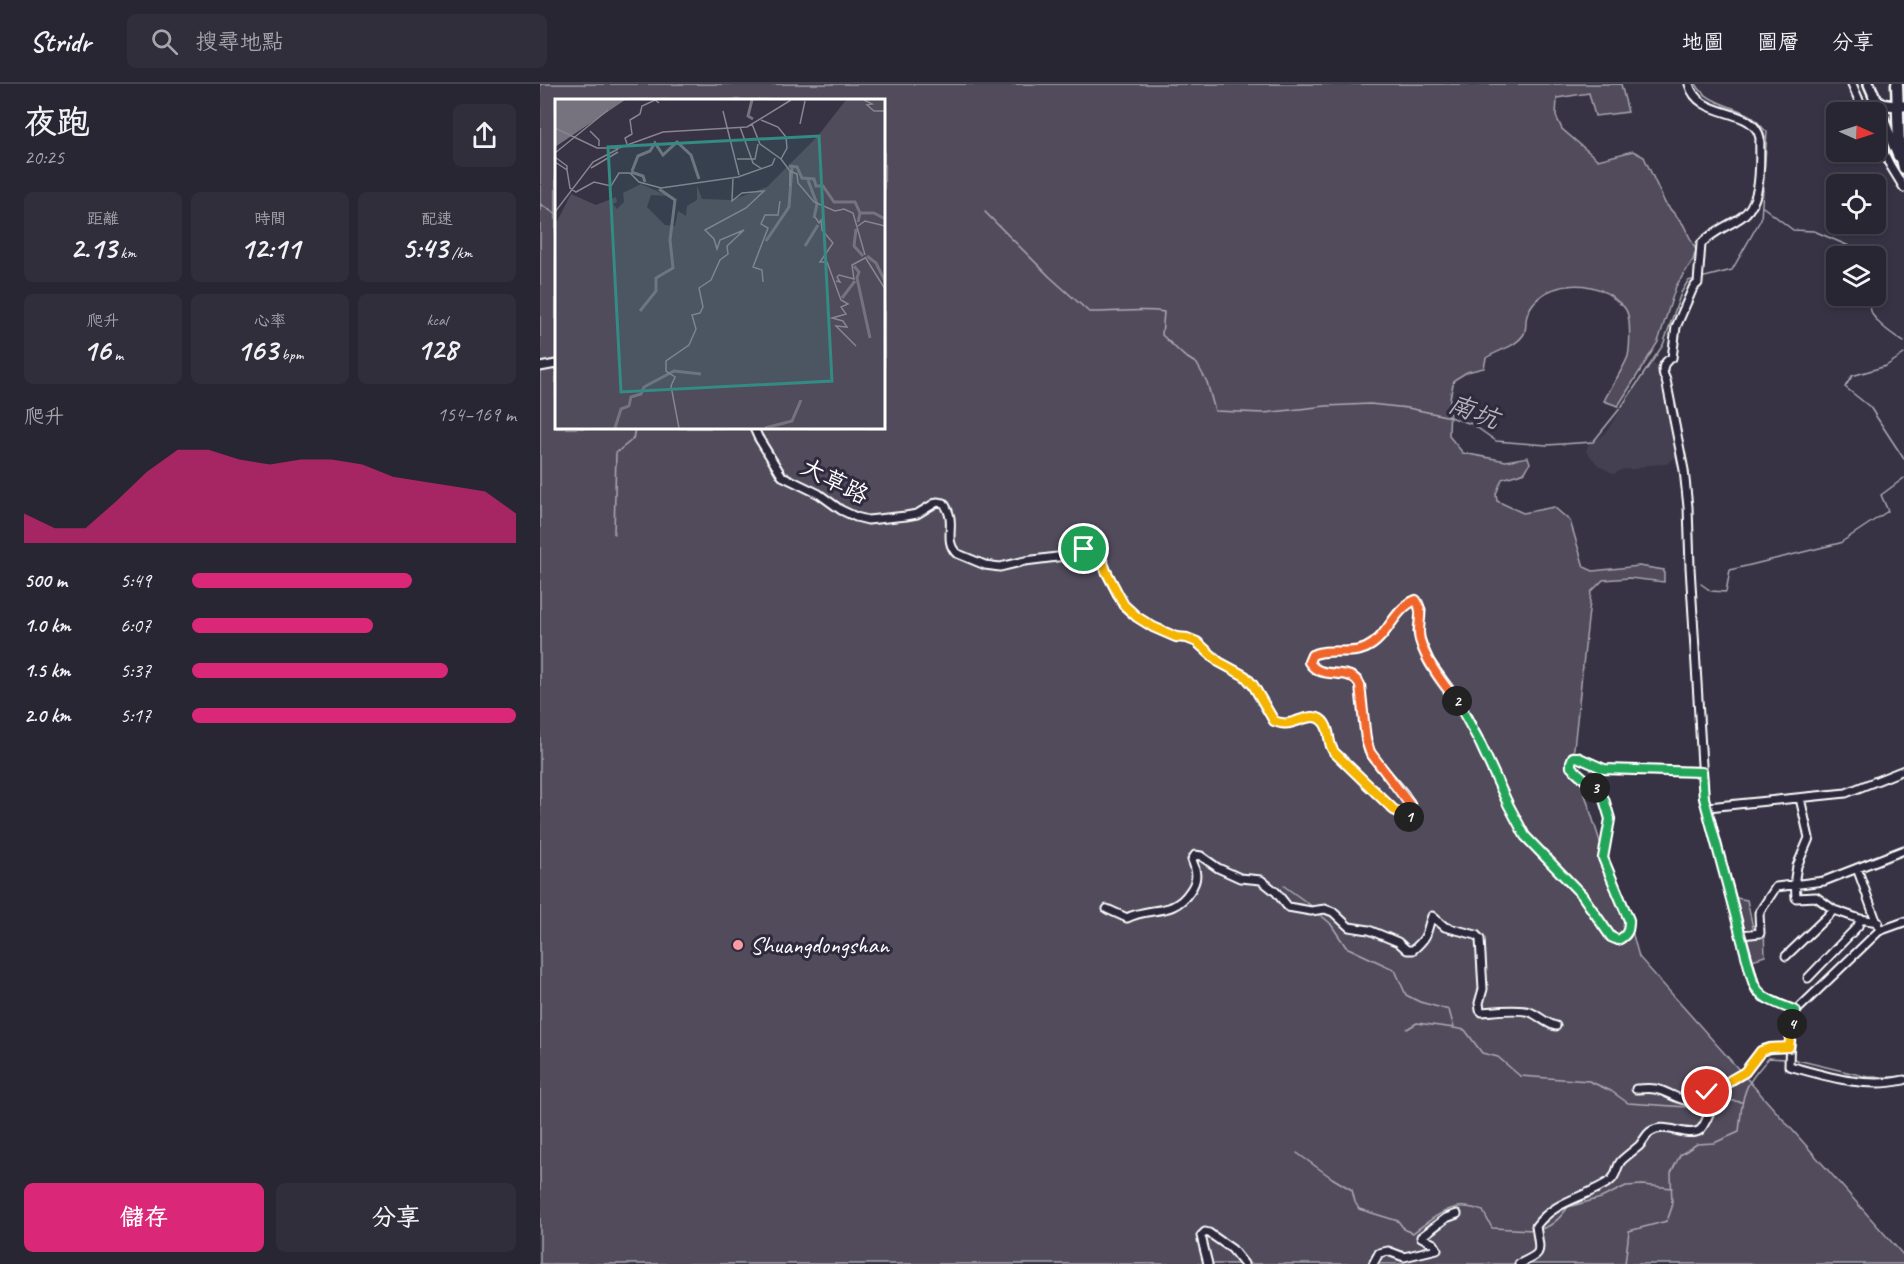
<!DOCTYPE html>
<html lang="zh-TW">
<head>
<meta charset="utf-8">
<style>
	body { margin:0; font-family:Caveat,"LXGW WenKai TC",sans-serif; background:#312e3c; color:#f1f3f6; height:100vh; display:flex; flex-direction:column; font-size:22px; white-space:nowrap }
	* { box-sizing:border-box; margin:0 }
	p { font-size:20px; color:#a5a5ac }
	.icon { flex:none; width:33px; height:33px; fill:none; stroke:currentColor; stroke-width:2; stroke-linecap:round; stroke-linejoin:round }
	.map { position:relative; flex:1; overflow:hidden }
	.drawer { display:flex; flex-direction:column; background:#292634; width:540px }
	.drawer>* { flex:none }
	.needle { width:39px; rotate:93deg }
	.fabs { position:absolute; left:1286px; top:18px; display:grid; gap:12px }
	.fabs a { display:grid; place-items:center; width:60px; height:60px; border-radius:9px; background:#292634; box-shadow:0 3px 9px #0003,0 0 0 2px #45434f; font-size:30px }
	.pin { position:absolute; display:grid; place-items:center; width:51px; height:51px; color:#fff; margin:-26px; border:3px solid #fff; border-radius:50%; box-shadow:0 2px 6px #0007 }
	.km { position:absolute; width:30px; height:30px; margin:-15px; border-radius:50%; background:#222; color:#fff; font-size:16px; line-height:30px; text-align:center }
	.round { display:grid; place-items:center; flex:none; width:63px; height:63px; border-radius:9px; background:#312e3c }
	.overview { display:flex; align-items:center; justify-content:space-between; height:102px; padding:0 24px }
	h1 { font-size:33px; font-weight:800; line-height:45px }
	.figures { display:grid; grid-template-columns:repeat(3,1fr); gap:9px; height:102px; padding:6px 24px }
	.figures div { display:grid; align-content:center; border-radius:9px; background:#312e3c; text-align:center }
	.figures b { font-size:30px; font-weight:800 }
	.figures small { font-size:16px; font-weight:400 }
	.figures p { font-size:16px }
	.chart { height:168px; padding:12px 24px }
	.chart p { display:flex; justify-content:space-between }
	.chart svg { width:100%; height:108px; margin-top:6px; fill:#db2777; opacity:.7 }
	.button { display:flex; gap:12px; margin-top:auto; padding:12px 24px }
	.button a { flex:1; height:69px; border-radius:9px; background:#db2777; color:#fff; font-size:24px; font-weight:800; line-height:69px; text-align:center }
	.button a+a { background:#312e3c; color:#f1f3f6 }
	ul { padding:0 24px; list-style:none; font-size:20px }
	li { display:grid; grid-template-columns:96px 72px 1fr; align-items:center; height:45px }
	li i { height:15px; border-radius:8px; background:#db2777 }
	header { display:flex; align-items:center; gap:36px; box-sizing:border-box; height:84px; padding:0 30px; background:#292634; border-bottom:2px solid #45434f }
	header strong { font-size:28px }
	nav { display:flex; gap:33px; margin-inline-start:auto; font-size:21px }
	.search { width:420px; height:54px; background:#312e3c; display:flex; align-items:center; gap:15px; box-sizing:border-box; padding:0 21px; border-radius:9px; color:#a5a5ac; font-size:22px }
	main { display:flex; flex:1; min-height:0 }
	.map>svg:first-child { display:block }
</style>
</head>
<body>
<header>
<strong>Stridr</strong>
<div class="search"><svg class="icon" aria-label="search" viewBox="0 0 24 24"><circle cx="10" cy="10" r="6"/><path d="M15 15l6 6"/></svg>搜尋地點</div>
<nav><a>地圖</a><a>圖層</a><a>分享</a></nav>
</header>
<main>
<section class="drawer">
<div class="overview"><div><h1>夜跑</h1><p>20:25</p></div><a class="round"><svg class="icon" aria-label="share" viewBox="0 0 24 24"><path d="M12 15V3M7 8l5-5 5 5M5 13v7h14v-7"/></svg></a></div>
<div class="figures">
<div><p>距離</p><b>2.13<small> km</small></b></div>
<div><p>時間</p><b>12:11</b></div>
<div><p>配速</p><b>5:43<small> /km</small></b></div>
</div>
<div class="figures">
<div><p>爬升</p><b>16<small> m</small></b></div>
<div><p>心率</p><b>163<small> bpm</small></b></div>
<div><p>kcal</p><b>128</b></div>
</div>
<div class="chart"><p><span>爬升</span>154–169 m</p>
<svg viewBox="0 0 160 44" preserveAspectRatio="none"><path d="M0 44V32L10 38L20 38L30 27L40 15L50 6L60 6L70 10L80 12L90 10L100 10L110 12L120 17L130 19L140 21L150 23L160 32V44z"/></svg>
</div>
<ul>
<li><b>500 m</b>5:49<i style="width:68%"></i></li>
<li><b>1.0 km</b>6:07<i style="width:56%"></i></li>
<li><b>1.5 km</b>5:37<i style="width:79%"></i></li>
<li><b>2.0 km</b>5:17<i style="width:100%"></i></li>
</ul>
<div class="button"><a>儲存</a><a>分享</a></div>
</section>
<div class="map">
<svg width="1364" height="1180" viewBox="0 0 1364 1180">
	<rect width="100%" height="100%" fill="#373345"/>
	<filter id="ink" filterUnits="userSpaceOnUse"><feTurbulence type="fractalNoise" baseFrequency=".0167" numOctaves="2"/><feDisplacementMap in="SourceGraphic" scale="12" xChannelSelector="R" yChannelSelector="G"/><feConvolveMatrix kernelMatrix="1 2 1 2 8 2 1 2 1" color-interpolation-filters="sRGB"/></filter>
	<g filter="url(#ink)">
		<path fill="#444051" d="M1113,278L1120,284L1136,373L1126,380L1107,381L1095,385H1083L1074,390L1058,381L1046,367L1050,356L1061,353L1066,348Z"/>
		<path fill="#514c5c" stroke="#a8a6ae" stroke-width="1.5" fill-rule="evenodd" d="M0,0H1081L1088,28L1055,32L1049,9L1017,14L1016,32L1022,45L1058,76L1093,67L1104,73L1125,119L1143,140L1156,166L1153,176L1136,202L1118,258L1078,322L1064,317C1070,304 1084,284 1088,272C1090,263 1091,234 1086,226C1084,222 1079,219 1076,216C1058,199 1029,197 1007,208C995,215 988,223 986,236C986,240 986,246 984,250C976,263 958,266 946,274L944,284L927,288L914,296L910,314L909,352L923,369L966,377L988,373L990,379L985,388L962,395L956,410L957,417L983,429L1014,423L1030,437L1044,483L1053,487L1099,482L1124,486V498L1089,494L1063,496L1051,508L1033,673L1063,767L1089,836L1099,873L1364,1172V1180H0ZM16,16H344V344H16Z
			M1191,813L1207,816L1214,848L1224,846L1225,872L1209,877Z"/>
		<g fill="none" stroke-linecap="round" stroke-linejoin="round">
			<path stroke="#adabb2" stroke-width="1.5" d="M1156,0C1167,19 1191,21 1209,31C1216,35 1221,43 1227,48L1221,135L1192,186L1161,194
				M0,120L16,130
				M1223,123L1253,146L1274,147L1309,162L1315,172
				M445,128L510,193L549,228C574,229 599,224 624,228L622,251L643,271L657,280L667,298L675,327L724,329L786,322L830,320L868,324L906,332L932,340L956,357L1007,361L1053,358L1082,322L1123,261L1141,209L1148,197L1156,195
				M1330,212C1325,234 1348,247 1364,258
				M1364,270L1346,282L1312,292L1305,303L1330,323L1364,375
				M74,450L76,369L93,355L95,344
				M1161,500L1171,507L1186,508L1190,486L1300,459L1348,427L1341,411L1364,394
				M744,802L773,823
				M778,829L790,839L806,863L855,886L866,911L880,918L909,926L914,944L925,946L942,969L958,973L980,992L1049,997L1071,1007L1088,1019L1147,1023L1170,1013L1174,1014
				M867,945L877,939L914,944
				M1253,975L1328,993H1360
				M1178,1015L1202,1018
				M757,1069L792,1094L812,1106L815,1118L819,1125L858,1137L865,1146L873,1149C886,1139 903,1125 919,1123C928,1122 936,1125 943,1127L952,1144L995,1146
				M1000,1145C1012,1143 1021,1133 1028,1123L1061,1114L1086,1102L1103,1101L1132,1104
				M1085,1180L1089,1147L1127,1137L1132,1123L1131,1089L1140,1071L1157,1060L1174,1059L1199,1048C1203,1009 1202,1003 1229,974L1245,975"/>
			<g stroke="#fff" stroke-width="11">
				<path id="street" d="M1149,0C1159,37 1213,21 1220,54C1219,79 1224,119 1200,134C1186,143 1172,148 1161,160L1158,199L1153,204L1136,243L1132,274C1122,278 1121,287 1126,296L1144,386L1148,423L1150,483L1164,714L1216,906L1223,913L1256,927
					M1312,0L1324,28
					M1335,51L1350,81L1364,104
					M0,283L16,280
					M214,344L218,353L242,392L279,410L301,426L316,433L328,436L366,432L377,430L397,418L404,419C407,424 409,428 410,434C412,447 406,458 416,469L445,481L460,483L485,477L533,471L550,462L556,463L559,468L566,487L583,521L597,533L613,543L636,553L647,554L657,558L679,578L705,592L713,601L734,637C739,639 744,640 749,639C761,637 776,626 785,640C791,650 787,658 794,668L854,726L867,733L874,731C869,705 839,688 829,666C823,650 823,619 820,601C811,581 781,598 769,578L772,571C789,563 809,572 826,564C848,554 853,525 875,516L881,526L878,548L881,558L889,577L921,621L939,657L968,720L985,752L1042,811L1071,853L1078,856C1088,851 1089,847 1089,836L1063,774L1070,735L1064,715L1059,707L1049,700L1031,683V678L1033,673H1037L1064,685L1162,688
					M1260,714L1269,754L1257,782L1255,794L1256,814L1276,813L1294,826L1320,835L1338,838
					M1168,723L1306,709L1364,686
					M1317,784L1338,842
					M567,825L587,834C611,822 633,833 650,807C658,796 657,788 652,776L655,771L661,772L678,784L700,794L721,796L736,808L748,823L771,827L785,825L793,828L809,843L829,846L858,858L867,866H873C890,851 885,850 892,832L905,843L936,851L940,855L943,905L939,919L940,926L942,928C955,927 979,924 990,928C1000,932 1006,940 1016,942
					M1364,838L1339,847L1256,927C1251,945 1249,963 1249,982C1286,992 1325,1005 1364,996
					M1201,851L1220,849L1219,829L1236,803L1284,797L1364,766
					M1246,872L1294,826
					M1268,894L1318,842L1320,835
					M1096,1005C1102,1005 1109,1004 1115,1005C1128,1007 1138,1017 1151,1017C1163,1016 1164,1006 1178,1009L1192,996L1205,988L1221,967L1230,964L1249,963
					M668,1180L661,1152L665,1148L669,1149L692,1165L704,1180
					M833,1180L839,1169L848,1167L864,1173L897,1165L894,1160L881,1153L906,1134L917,1130
					M979,1180C1004,1168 1000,1170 996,1142C1015,1116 1045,1114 1070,1097C1077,1092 1076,1083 1081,1077C1086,1072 1093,1067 1099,1062C1103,1058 1106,1051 1110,1048C1125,1037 1148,1055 1160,1046C1166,1041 1174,1017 1178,1009"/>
			</g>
			<g stroke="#fff" stroke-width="14">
				<path id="secondary" d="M1329,0C1339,25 1341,20 1364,22
					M1333,10L1358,72"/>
			</g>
			<g stroke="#fff" stroke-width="15">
				<path id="primary" d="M1357,0L1359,61L1364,84"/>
			</g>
			<use href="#street" stroke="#2f2a3d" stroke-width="7"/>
			<use href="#secondary" stroke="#2f2a3d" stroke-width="9"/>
			<use href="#primary" stroke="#2f2a3d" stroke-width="10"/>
		</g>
	</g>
	<g fill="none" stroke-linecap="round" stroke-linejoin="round" filter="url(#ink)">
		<g stroke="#fff" stroke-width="12">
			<path id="split-1" d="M544,465L553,462L559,468L566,487L584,521L597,533L613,543L636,553L647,554L657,558L679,578L705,592L713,601L734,637C739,639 744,640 749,639C761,637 776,626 785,640C791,650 787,658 794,668L854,726L869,733"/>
		</g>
		<g stroke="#fff" stroke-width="12">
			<path id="split-2" d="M869,733L874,731L870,721L830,668L826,656L820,601C810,581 781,598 769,578L772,571C789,563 809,572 826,564C848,554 853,525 876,516C885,529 876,542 880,556C886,578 903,600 917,617"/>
		</g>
		<g stroke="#fff" stroke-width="12">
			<path id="split-3" d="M917,617L939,657L968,720L985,752L1042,811L1071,853L1078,856C1088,851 1089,846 1089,836L1063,774L1070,735L1064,715L1055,704"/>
		</g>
		<g stroke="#fff" stroke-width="12">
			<path id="split-4" d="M1055,704L1031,683V678L1033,673H1037L1064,685L1162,688L1164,714L1213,898C1220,916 1240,920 1256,927L1252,940"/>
		</g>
		<g stroke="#fff" stroke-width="12">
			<path id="split-5" d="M1167,1008H1178L1191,996L1205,988L1221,967L1230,964L1249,963L1252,940"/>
		</g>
		<use href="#split-1" stroke="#f5b400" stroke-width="8"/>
		<use href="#split-2" stroke="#f0652b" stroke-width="8"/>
		<use href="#split-3" stroke="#22a559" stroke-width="8"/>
		<use href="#split-4" stroke="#22a559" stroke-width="8"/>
		<use href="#split-5" stroke="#f5b400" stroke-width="8"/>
	</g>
	<circle fill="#ff9aa2" stroke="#2f2a3d" stroke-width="2" cx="198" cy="861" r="6"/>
	<g text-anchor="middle" stroke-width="6" stroke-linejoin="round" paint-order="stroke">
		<g font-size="24" fill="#fff" stroke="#2f2a3d">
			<text transform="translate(295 397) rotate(27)" y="8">大草路</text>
		</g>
		<g font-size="24" fill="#fff" stroke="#2f2a3d" text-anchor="start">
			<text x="210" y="869">Shuangdongshan</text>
		</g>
		<g font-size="26" font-style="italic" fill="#b4b2b9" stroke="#2f2a3d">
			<text transform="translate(934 327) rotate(21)" y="9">南坑</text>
		</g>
	</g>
	<g transform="translate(15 15)">
		<rect width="330" height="330" fill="#373345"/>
		<path d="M291,1H330V329H0V126L16,95L41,106L61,98L62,103L58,105L62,110L69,103L68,94L86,85L113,97L96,96L92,108L110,126L120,127L123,112L131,117L132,107L142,101V87L147,100L177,101L212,88L262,38Z" fill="#514c5c"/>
		<path d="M0,1H70L0,48Z" fill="#76737f"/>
		<path fill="none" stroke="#76737f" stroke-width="3" d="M197,1L193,17L198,20M234,67L242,68L247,79L259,80L261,87H268L279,103H300L305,114L303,123M77,72L83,57L95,52L100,44L108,56L122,43L136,56L144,80M76,73L88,77L90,83M253,81L262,105L259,119M306,114H319L330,120M301,130L299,147L308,157M211,142L234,108L237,68M250,147L263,126M312,157L321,164L330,182M299,167L304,173L302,179L315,239M287,199L300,182M85,212L101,192V179L118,169L115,141L120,101L104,90M60,329L66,310L74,307L76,298L86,295L89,288L119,272L146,275M210,329L237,322L246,301"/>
		<path fill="none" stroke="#87858f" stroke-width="1.5" d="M309,1L317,5L312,6L319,12H330M168,12L184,76M206,21L223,28L231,38L232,49L226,60M197,25L205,45L226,60L235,72V87M245,25L250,2M185,28L198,64L207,70M0,29L42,49H64L108,33L192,28L236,1M35,32L44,41V47M72,45L70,39L77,35L75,21L85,15L87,7L100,1L104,4M0,54L53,11M0,58L12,67V71M182,60H200L203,45M0,63L12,71L15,89L21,93L39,83L56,87L64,74H75L84,83L106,89L183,78L217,66L220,59M36,69L63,53M235,72L242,75L243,84L259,103L280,112L289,110L298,114L310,156M0,113L38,63L63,50M260,118L264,124L266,121L267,131L278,144L265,163H272L286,201L293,205L286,208L291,215L277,219L288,222L292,228L281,227L301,247M303,127L310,122L330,127M310,158L330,190M281,182L285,183L282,178L284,176L299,180L297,166L310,159M208,183L207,171L198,168L213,129L206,125L210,116H223L225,102M124,329L116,287L120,278L111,272V262L134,246L141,230L137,216L145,214L148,208L144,189L156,181L165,161L173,155L172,147L189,131L165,141L162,150L159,140L150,131L191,109L209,92L187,94L177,102L178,78"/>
		<path fill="#338b84" fill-opacity="0.15" stroke="#338b84" stroke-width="3" d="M264,37L277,282L66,293L53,48Z"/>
		<rect width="330" height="330" fill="none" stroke="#fff" stroke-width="3"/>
	</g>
</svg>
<div class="fabs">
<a><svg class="needle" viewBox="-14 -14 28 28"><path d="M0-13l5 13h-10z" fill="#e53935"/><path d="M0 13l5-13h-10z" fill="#a5a5ac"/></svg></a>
<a><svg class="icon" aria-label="locate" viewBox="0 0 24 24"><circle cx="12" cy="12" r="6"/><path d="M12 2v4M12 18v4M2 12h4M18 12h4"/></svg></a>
<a><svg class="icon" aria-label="layers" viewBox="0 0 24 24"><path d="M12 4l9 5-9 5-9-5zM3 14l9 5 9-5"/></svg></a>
</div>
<div class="pin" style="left:544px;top:465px;background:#1e9e55"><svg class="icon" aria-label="arrive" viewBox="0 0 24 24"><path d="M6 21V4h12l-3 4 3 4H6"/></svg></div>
<div class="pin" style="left:1167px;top:1008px;background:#d93025"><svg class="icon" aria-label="check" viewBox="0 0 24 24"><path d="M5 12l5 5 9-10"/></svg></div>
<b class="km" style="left:869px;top:733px">1</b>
<b class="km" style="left:917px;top:617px">2</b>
<b class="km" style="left:1055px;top:704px">3</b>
<b class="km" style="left:1252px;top:940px">4</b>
</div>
</main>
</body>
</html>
